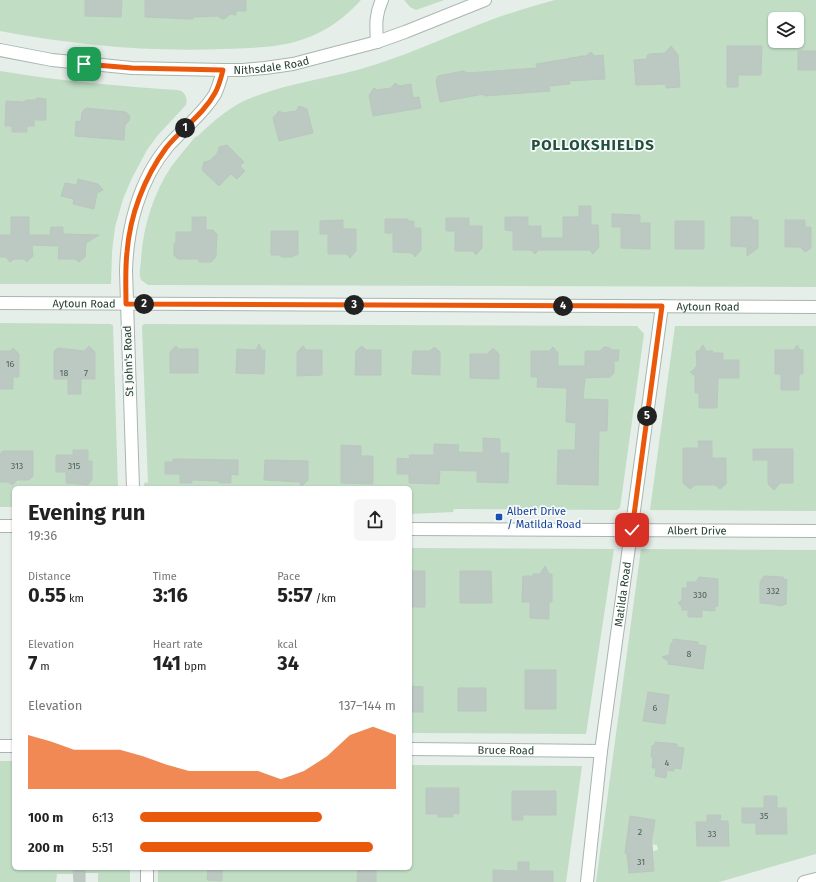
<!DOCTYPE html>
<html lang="en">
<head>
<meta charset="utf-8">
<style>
	body { margin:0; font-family:"Fira Sans",sans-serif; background:#f6f6f6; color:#222; height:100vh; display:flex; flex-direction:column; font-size:15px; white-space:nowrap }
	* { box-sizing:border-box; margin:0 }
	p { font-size:13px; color:#767676 }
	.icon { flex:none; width:22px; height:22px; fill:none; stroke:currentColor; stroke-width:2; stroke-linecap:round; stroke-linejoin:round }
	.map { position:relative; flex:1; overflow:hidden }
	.side { position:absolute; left:12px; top:486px; width:400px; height:384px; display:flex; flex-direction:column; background:#fff; border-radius:6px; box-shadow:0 1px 3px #0004 }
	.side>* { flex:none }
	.controls { position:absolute; left:768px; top:12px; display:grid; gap:8px }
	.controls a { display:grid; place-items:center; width:36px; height:36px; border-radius:6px; background:#fff; box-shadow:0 1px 3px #0004; font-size:20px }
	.pin { position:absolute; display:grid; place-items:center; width:34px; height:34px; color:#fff; margin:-17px; border-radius:8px; box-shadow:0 2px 6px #0006 }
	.km { position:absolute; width:20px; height:20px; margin:-10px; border-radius:50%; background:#222; color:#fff; font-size:11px; line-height:20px; text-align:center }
	.round { display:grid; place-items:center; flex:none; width:42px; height:42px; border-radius:6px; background:#f6f6f6 }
	.overview { display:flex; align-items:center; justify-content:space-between; height:68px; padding:0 16px }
	h1 { font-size:22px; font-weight:700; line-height:30px }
	.metrics { display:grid; grid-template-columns:repeat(3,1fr); gap:6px; height:68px; padding:4px 16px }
	.metrics div { display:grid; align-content:center }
	.metrics b { font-size:20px; font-weight:700 }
	.metrics small { font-size:11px; font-weight:400 }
	.metrics p { font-size:11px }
	.chart { height:112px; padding:8px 16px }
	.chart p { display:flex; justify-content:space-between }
	.chart svg { width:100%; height:72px; margin-top:4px; fill:#ea580c; opacity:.7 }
	ul { padding:0 16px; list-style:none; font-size:13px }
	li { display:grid; grid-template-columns:64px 48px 1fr; align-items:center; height:30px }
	li i { height:10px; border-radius:5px; background:#ea580c }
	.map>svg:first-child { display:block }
</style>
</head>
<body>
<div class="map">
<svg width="816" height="882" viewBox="0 0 816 882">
	<rect width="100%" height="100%" fill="#e6eee9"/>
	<path fill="#c1ddc4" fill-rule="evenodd" d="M0,0H361C345,18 324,33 301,40C277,48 249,48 223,49C148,52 74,45 0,31Z
		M404,0H444L416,10L410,7Z
		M555,0H816V287L148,285L141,280C139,275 140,268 141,262C142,230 153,194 171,167C179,156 188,146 196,136L197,137C212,122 230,106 251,98C290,82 334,78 374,65C406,55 437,41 468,29C496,17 525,8 555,0ZM775,19H797V41H775Z
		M0,71C60,81 116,86 177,90C185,91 188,98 186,105L158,135L147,150L132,178L123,199L115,227L112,252L111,284H0Z
		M0,323L110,324L113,325L118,488H14V507H0V482H9L10,484H14L15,482H18V480L30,479L33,476V452L15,451L12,455L8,451H3L0,454Z
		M144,324L637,326L644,334L620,508L617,510L454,509L453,512L410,514V488H143L145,482L148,483L142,326Z
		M675,326H816V511L650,510Z
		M410,548L614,549L586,734L410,733Z
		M641,549L816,550V854L719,882H596ZM764,796H776L777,808H786V834H756V823H742V808H764ZM630,816L654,820L651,844L657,845L658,850L653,851L654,871L625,852V850L627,848Z
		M0,761H14V868H73V874H57L56,882H0Z
		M410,765L582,766L566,882H553V871H529V862H518V871L493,870V882H158V868H410ZM512,791L556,792L555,815H523V820H512Z
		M85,868H130V882H98V873H85Z"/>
	<path fill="#bcc9c2" stroke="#b9c7bf" d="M85,0H122L121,17L85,16Z
		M145,0H246V11H236V15L230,14L226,18L222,19L218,16L193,17V19L145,17Z
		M671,46L678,55L680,87L666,88V84L636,85L634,60L647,59V55H649V54L665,53Z
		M727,46H762L761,75H738V87H727Z
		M798,51H816V70H798Z
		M591,52L595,56L603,55L605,79L569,81L570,84L549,86L550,91L484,96V94L440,102L436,81L438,76L463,71L467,73L537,68L536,64L567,59L570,58L579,57V56H586Z
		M395,83L400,86L411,84L413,98L419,97L421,108L373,116L369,95L374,88L377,90L391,88Z
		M37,98L46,99V120H34V126H27V132H12V126H5L6,101L24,102L26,100H35Z
		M299,106L307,109L313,133L279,141L273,118L279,111L283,113L296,111Z
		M86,108L126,112L130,116L129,121L125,125L124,140L75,136L76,121L81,122L82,112Z
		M227,145L244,162L240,166L245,171L237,179L231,174L219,186L202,170L204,162L209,161L214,157L218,152L219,147Z
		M78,179L98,184L103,190L97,193L94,209L73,204L74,199L61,196L65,183L77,185Z
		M579,206H591V225H598L599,247L593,254L589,250H539L535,254L531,250H513V231L505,230V217H528V226H541V238H563V217H579Z
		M612,214L640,215V223H650V249L621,248V227H612Z
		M11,217H29V235H50L51,227H63V234L99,235L86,243L85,257L79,262L75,259H58L59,246L32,245L33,256L27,262L24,259H14L10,262L6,257H0V235H11Z
		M192,217H206V230H213L217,234L216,257L211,262H199V259H178L174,255V243H176V232H192Z
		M731,217H752V220H758V248L747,256V247L731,246Z
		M446,218H469V226H482V248L476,255L473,251H455V231H446Z
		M385,219H408V221H414V228H421V250L415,257L412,253L393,252V233H385Z
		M343,220V229H356V251L350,258L347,254H328V234H320V221Z
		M785,220H805V227H811V248L805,252L800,247H785Z
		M675,221H704V249H675Z
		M271,231H298V255H295L293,257H281V255H271Z
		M259,344L262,350H265L264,374L236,373L237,349L256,350Z
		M703,345L706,351H713V353H723V360H739V378H718L717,408H699V393H695V376L690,372L695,369V367H697L696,351H699Z
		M797,345L800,350H803V374H799V390H781V374H775V350H794Z
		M89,346L95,352V379H81V394H68V379H54V351L58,348L84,351Z
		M176,346L179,349H198V373H170V352Z
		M303,346L306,350H322V375L297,376V352Z
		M362,346L366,350H381V375H355L356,351Z
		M434,347L440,352V375L412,374L413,351H430Z
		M553,347L558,353V366H585V352L587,351H600L604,347H608L612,350H619L618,361H614V373L610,377L585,378L583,399L608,400L607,431H599L598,485L557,484L558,450H575L576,423L566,422L567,388L537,387L538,377H531V351H549Z
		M13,348L19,354V377H13V389H0V351H11Z
		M493,348L499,354V379L470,378V354H487Z
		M483,438L500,439V453H509L508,483L477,482V471L440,470L439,484L409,483V474H397V458L410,459L409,455H434V444L459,445L458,452L483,453Z
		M698,441H712V458H726V484L720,489L715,485H695L690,489L683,483V448H699Z
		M341,445L361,446V456H373V484L341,483Z
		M753,449H793V483H780L774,490L768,484V460H753Z
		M73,450H88V461H92V479L88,485L66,483V472H56V455H73Z
		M3,451H33V476L29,480H18L12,485L8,482H0V454Z
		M173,459L238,460V475L231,474V483H219V481L192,480V483H180V474H165V462H173Z
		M265,460L308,461V480L302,486L299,482L264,480Z
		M545,566L549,574H552V602H549V619L530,618V602H522L523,576H533V574H540Z
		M410,571H425V607H410Z
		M460,571H491L492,603H460Z
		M764,576L783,577L785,580L787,579L786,604L780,606L772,604L760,603V582Z
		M699,577L718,579V606L715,607V611L702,610V617H688V610H682V607L678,603L682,600V588H687V582H696Z
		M673,639L698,642V645L706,646L703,669L668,664L669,662L662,657L669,655L671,643H673Z
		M525,670H556V709H525Z
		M410,686L423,687V712H410Z
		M458,688H486V711H458Z
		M648,692L669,695L665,724L643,721Z
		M655,742L677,744V747L684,748L681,769L674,768V771L667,770L666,778L655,776L656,768H652L653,757H651L652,746L655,745Z
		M426,788H459V814L453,813V817H438V814H426Z
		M512,791H556V815H523V820H512Z
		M764,796H777V808H786L787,834H756V823H742V808H764Z
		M707,815H721L720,821H728L729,846H697L696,822H707Z
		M630,816L655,820L651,844H652L654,871L629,873L627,854L625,853Z
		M518,862H529V871H553V882H493V870L518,871Z
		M73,868H85V882H74Z
		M208,868H222V881L207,880Z
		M358,868H376V882H357Z"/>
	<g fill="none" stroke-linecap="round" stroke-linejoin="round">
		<g stroke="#a9b6af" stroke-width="14">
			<g id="minor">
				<path d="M377,42C376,25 375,15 382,0"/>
				<path id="s1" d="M0,303L816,307"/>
				<path d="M133,488L126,271C127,228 139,180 168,146C183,129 204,113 215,94C219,86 221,78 223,70"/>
				<path d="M0,746H14"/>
				<path id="s2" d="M410,749L601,751"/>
				<path d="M147,868V882"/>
				<path id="s3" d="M587,882L601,751L662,306"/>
				<path d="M804,882L816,879"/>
			</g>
		</g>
		<g stroke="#a9b6af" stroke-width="14">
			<g id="tertiary">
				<path id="s4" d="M0,50L52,60L132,68L223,70H243L265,68L293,64L377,42L405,32L485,0"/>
				<path d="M0,526H14"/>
				<path id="s5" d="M410,529L816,531"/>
			</g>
		</g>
		<use href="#minor" stroke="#fff" stroke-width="12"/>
		<use href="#tertiary" stroke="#fff" stroke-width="12"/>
	</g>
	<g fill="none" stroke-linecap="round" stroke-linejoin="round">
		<g stroke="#fff" stroke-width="8">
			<path id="route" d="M84,64L132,68L223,70C221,78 219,86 215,93C203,115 181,129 166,148C144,178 130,215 127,252C125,269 126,287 126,304L662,306L632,530"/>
		</g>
		<use href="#route" stroke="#ea580c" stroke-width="5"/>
	</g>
	<rect fill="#1a4fb4" stroke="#f7faf8" stroke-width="1.5" x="495" y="513" width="8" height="8" rx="2"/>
	<g text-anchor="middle" stroke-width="3.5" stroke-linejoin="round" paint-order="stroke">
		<g font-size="9" fill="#4c6258">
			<text x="10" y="367">16</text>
			<text x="64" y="376">18</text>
			<text x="86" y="376">7</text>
			<text x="17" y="469">313</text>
			<text x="74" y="469">315</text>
			<text x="773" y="594">332</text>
			<text x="700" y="598">330</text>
			<text x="689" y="657">8</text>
			<text x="655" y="711">6</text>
			<text x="667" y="766">4</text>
			<text x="764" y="819">35</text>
			<text x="640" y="835">2</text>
			<text x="712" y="837">33</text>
			<text x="641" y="865">31</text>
		</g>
		<g font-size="11" fill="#263f34" stroke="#f7faf8">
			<text dy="4" stroke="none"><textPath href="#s4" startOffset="273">Nithsdale Road</textPath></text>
			<text dy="4" stroke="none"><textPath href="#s1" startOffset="84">Aytoun Road</textPath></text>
			<text dy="4" stroke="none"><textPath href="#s1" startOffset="708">Aytoun Road</textPath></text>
			<text transform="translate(128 361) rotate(-92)" y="4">St John's Road</text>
			<text dy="4" stroke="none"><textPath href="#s5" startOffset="287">Albert Drive</textPath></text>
			<text dy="4" stroke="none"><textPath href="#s3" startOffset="290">Matilda Road</textPath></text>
			<text dy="4" stroke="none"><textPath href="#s2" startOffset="96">Bruce Road</textPath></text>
		</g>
		<g font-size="11" fill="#164399" stroke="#f7faf8" text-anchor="start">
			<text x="507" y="515">Albert Drive<tspan x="507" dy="13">/ Matilda Road</tspan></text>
		</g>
		<g font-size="15" font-weight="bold" letter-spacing="1" fill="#23503e" stroke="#f7faf8">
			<text x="593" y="150">POLLOKSHIELDS</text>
		</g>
	</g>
</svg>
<div class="controls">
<a><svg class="icon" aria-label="layers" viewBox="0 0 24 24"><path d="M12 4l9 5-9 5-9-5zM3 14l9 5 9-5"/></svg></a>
</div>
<div class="pin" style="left:84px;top:64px;background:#1e9e55"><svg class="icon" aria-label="arrive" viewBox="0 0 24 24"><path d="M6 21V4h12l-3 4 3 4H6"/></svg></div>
<div class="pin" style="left:632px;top:530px;background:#d93025"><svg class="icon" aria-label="check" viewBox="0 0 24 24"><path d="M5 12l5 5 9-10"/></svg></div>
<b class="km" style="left:185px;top:128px">1</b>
<b class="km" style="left:144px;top:304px">2</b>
<b class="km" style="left:354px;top:305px">3</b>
<b class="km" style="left:563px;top:306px">4</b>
<b class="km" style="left:647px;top:416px">5</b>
<section class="side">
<div class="overview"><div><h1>Evening run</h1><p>19:36</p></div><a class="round"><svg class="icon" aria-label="share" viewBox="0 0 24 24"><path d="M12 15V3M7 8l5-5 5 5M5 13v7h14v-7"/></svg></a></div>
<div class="metrics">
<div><p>Distance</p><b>0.55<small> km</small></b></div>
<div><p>Time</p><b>3:16</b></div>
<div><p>Pace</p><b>5:57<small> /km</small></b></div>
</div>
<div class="metrics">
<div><p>Elevation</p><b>7<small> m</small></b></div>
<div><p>Heart rate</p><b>141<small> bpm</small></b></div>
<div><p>kcal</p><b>34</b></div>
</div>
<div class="chart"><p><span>Elevation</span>137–144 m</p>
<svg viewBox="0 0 160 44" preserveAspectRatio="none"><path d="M0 44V11L10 15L20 20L30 20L40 20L50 24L60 29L70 33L80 33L90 33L100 33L110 38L120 33L130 24L140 11L150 6L160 11V44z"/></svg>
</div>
<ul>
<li><b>100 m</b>6:13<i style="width:71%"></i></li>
<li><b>200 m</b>5:51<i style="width:91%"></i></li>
</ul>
</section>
</div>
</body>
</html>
